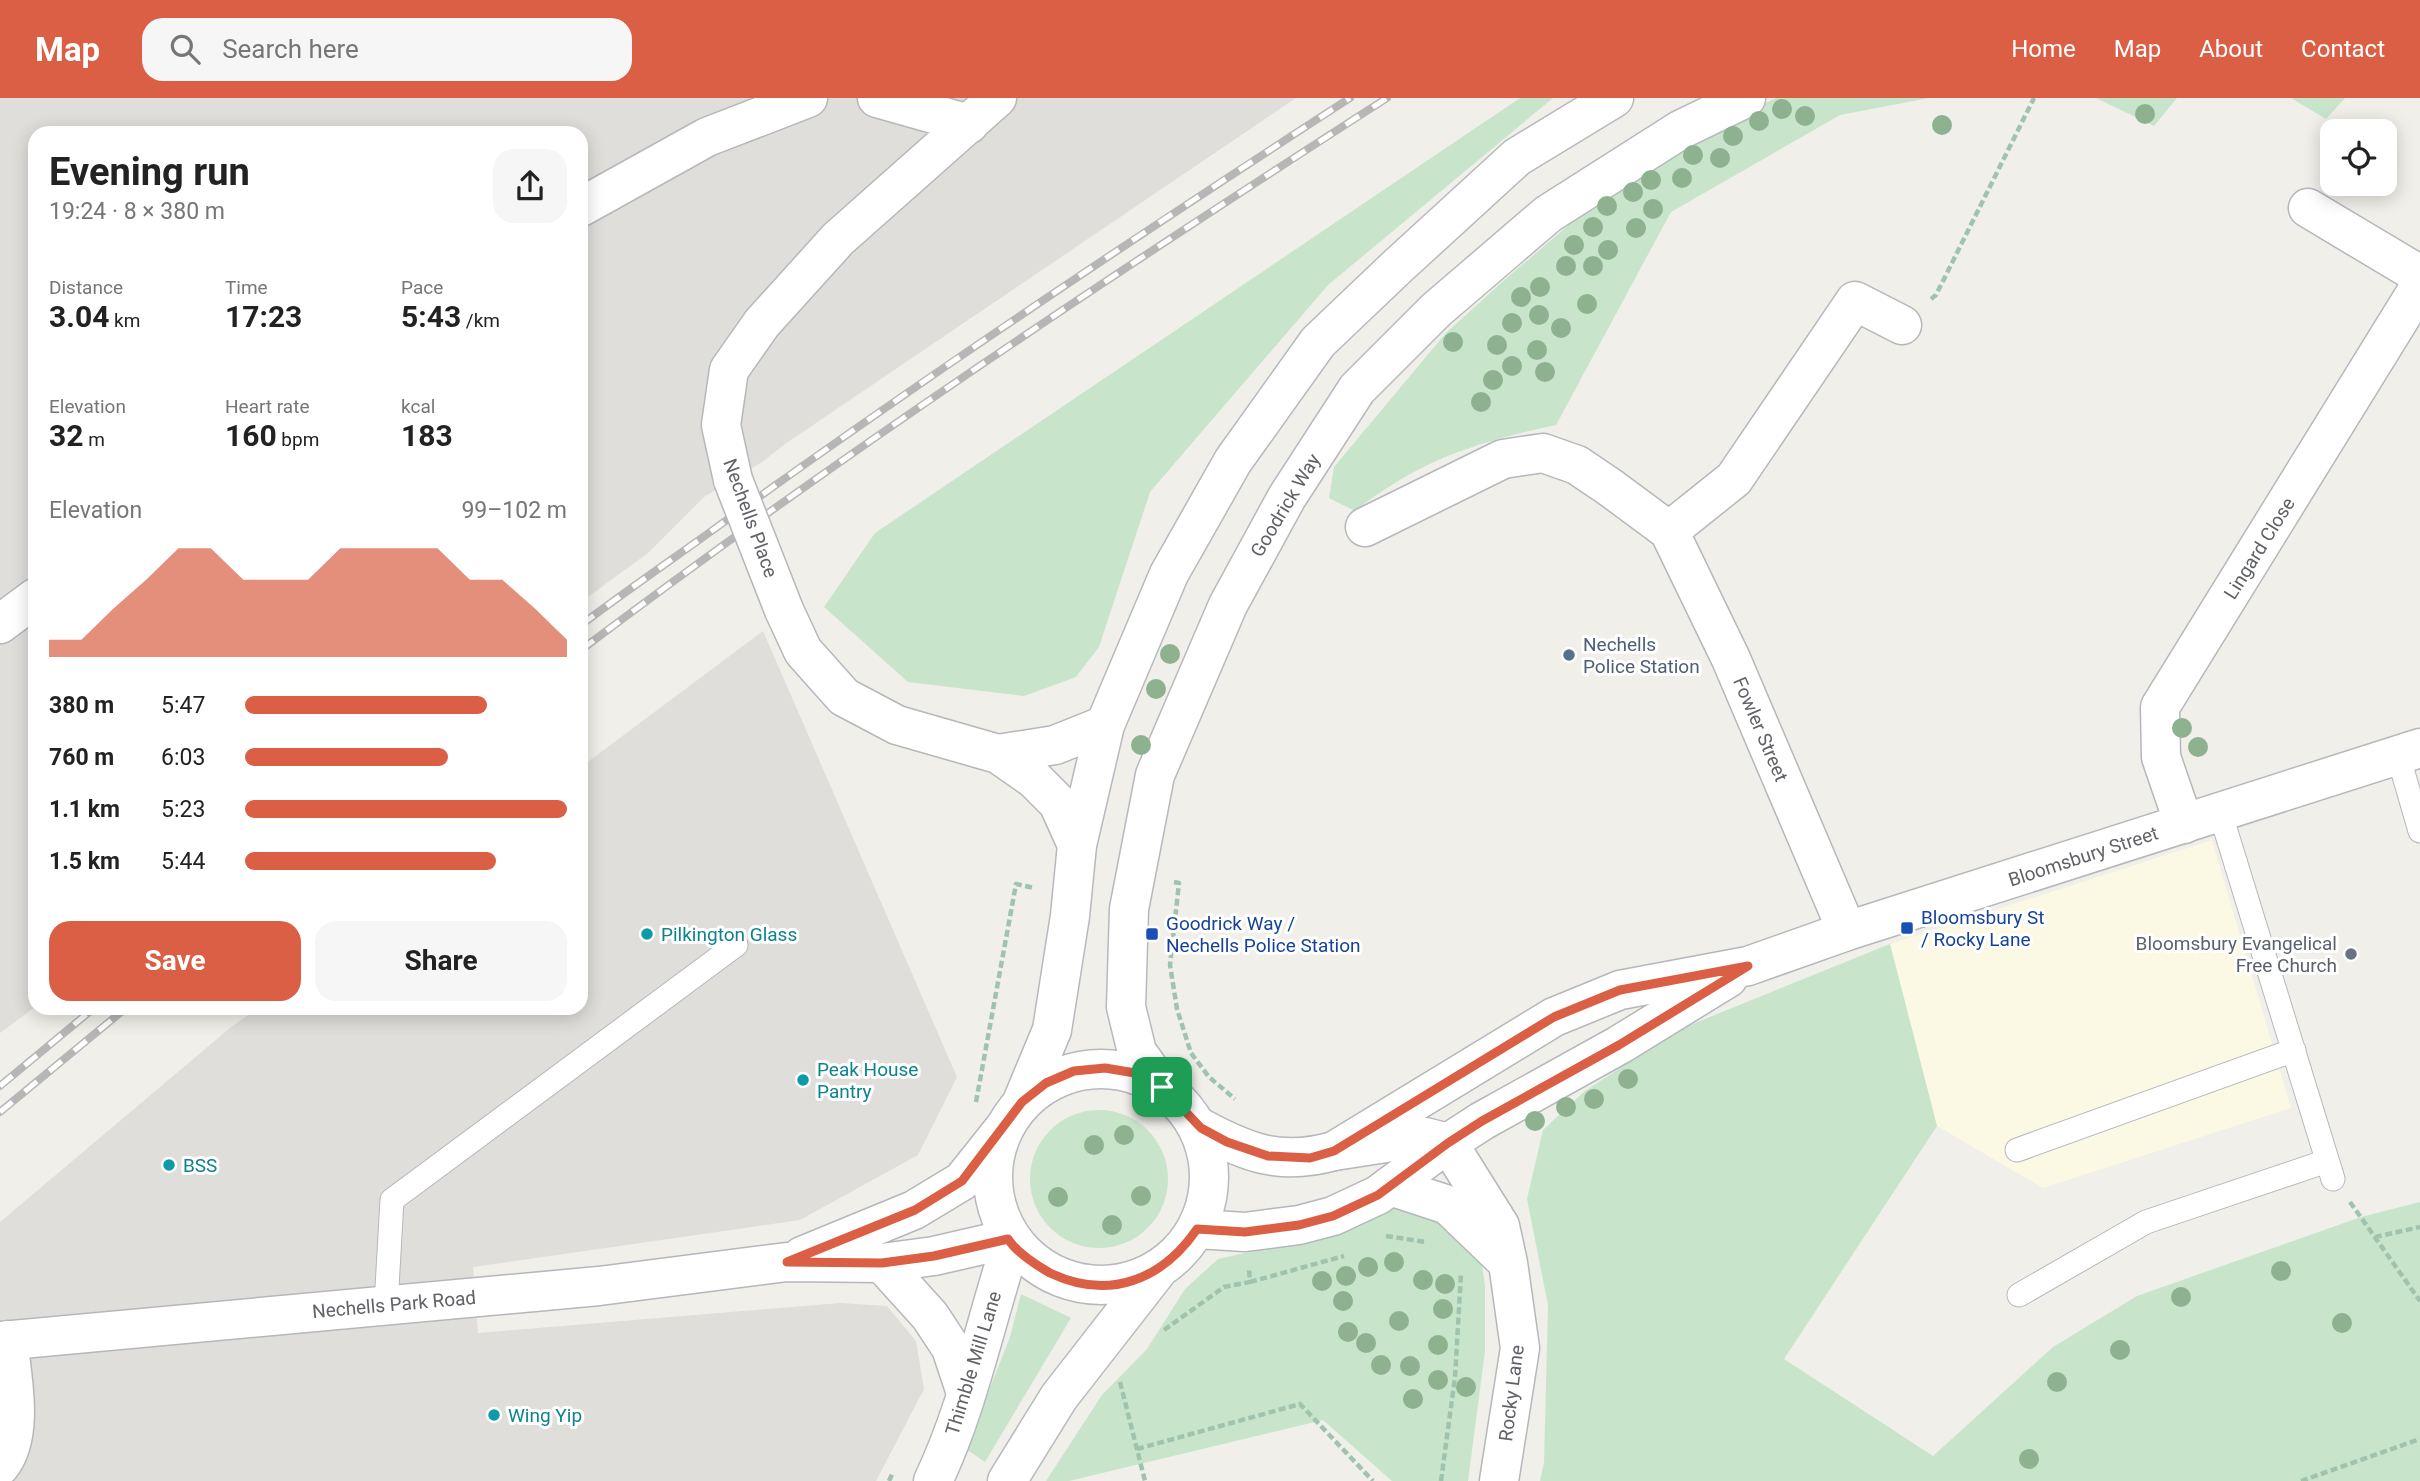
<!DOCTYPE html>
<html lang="en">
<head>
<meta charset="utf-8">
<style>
	body { margin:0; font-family:Roboto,sans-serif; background:#f6f6f6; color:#222; height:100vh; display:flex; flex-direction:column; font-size:26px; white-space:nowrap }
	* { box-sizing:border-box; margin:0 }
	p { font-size:23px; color:#767676 }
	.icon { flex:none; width:38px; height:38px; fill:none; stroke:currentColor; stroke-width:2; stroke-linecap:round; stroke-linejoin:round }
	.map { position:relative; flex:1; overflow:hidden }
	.sheet { position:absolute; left:28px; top:28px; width:560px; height:889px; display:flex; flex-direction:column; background:#fff; border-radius:21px; box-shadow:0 4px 18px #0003 }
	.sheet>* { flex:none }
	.fabs { position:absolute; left:2320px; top:21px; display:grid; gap:14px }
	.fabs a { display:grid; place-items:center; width:77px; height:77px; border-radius:14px; background:#fff; box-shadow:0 4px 18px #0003; font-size:35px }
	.pin { position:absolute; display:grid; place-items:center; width:60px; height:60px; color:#fff; margin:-30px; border-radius:14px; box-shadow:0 4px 10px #0006 }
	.round { display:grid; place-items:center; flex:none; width:74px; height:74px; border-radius:21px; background:#f6f6f6 }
	.summary { display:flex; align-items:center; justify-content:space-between; height:119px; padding:0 21px }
	h1 { font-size:38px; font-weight:700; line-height:52px }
	.figures { display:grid; grid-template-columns:repeat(3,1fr); gap:10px; height:119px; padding:7px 21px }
	.figures div { display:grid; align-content:center }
	.figures b { font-size:30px; font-weight:700 }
	.figures small { font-size:19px; font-weight:400 }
	.figures p { font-size:19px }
	.chart { height:196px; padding:14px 21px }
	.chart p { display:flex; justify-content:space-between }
	.chart svg { width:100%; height:126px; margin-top:7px; fill:#da5f45; opacity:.7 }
	.action { display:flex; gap:14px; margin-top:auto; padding:14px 21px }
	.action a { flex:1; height:80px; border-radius:21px; background:#da5f45; color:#fff; font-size:28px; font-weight:700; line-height:80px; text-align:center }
	.action a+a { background:#f6f6f6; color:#222 }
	ul { padding:0 21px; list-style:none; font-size:23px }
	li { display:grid; grid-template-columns:112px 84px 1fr; align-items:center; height:52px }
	li i { height:18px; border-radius:9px; background:#da5f45 }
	header { display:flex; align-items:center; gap:42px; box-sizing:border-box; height:98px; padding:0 35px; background:#da5f45; color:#fff }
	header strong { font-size:33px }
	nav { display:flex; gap:38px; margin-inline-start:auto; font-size:24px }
	.search { width:490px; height:63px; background:#f6f6f6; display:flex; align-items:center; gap:18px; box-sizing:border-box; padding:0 24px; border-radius:21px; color:#767676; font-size:26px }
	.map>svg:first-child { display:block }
</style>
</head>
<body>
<header>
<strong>Map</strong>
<div class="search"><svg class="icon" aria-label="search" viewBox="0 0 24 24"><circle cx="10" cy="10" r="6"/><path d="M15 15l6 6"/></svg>Search here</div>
<nav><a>Home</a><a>Map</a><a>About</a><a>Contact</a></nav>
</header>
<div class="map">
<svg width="2420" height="1383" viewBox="0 0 2420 1383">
	<rect width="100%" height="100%" fill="#f0efe9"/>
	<path fill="#fbf8e3" d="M2212,742L2291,1010L2043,1090L1937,1028L1890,846Z"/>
	<path fill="#dfdedb" d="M0,0H1296L785,346L762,364L704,399L648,455L581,504V35H35V909L0,935Z
		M763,533L957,979L918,1057L800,1122L473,1169L478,1235L840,1205L887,1208L916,1243L924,1291L876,1383H0V1124L230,930L258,910H581V669Z"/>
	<path fill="#c8e5cb" d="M1520,0H1553L1328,187L1150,394L1099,549L1076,579L1024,598L908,584L824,509L875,435Z
		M1776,0H1929L1840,17L1671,114L1556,327C1476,344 1420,362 1355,413L1329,400L1334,369L1445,236L1501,185L1626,78L1720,26Z
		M2096,0H2177L2154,28Z
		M2291,0H2345L2326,21Z
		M1890,846L1937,1028L1784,1261L1933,1358L2053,1249L2137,1198L2361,1119L2420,1104V1383H1540L1544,1365L1548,1207L1527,1101L1543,1032L1585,993L1680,931Z
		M1030 1081a69 69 0 1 1 138 0a69 69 0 1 1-138 0Z
		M1384,1109L1414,1113L1442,1120L1481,1159L1485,1188V1253L1468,1383H1392L1323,1322L1069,1383H1046L1102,1297L1147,1251L1185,1191L1218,1161L1295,1144Z
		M1021,1196L1071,1220L985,1364L966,1351L1010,1239Z"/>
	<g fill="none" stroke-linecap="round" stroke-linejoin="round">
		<g stroke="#b5b7bb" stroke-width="25">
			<path id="service" d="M2398,657L2420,733
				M2220,714L2333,1081
				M2017,1052L2294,952
				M2019,1197L2146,1124L2327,1063
				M386,1207L392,1102L736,847"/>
		</g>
		<g stroke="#b5b7bb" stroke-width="41">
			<path id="minor" d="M877,0L969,26
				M581,109L707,39L808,0
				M2308,110L2420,177
				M733,382L721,327L729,272L762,225L838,141L997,0
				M1365,429L1503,361L1543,355L1577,367L1611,390L1669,433L1731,561L1847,833
				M1669,433L1734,381L1855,203L1902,227
				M784,512L803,553L844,599L897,627L998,656L1034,681L1058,705L1077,747
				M0,526L35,500
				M998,656L1055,647L1105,627
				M2184,726L2161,659L2160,609L2420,188
				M1334,1053L1425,1039L1448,1045L1500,1128L1508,1165L1520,1250L1499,1383
				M1390,1088L1448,1107L1501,1158
				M802,1158L914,1112L962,1083L1005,1029
				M882,1165L930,1218L951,1250L966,1295
				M0,1243L599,1188L787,1164L882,1165L934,1158L1008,1141
				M0,1368C25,1338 12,1278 8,1242"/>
		</g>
		<g stroke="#b5b7bb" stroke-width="41">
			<path id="tertiary" d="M1201,1030C1247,1055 1281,1068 1334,1053L1554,919L1620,892L1748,868L1847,833L2420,650
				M1197,1131L1245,1134L1299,1127L1333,1118L1378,1097L1448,1045L1482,1023L1619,947L1728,880"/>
		</g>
		<g stroke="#b7b9be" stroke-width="41">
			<path id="secondary" d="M993 1079a108 108 0 1 1 216 0a108 108 0 1 1-216 0Z
				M1162,989L1137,954L1126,909L1129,811L1155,677L1228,507L1287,399L1357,291L1436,212L1548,116L1680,32L1746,0
				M1022,1004L1052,932L1070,818L1077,747L1105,627L1169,476L1233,363L1318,244L1399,167L1517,59L1614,0
				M933,1383C969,1308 985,1224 1011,1146
				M1007,1383L1059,1299L1158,1172"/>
		</g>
		<path stroke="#a0c3ae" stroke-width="4.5" stroke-dasharray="7 3.5" stroke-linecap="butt" d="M1931,201L1936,197L2034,0
			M1174,784L1179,785L1170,867L1177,911L1191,955L1209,979L1235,1001
			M976,1004L1016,786L1034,790
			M2350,1104L2420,1203
			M1386,1138L1426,1144
			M2375,1139L2420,1129
			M1250,1184L1344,1158
			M1164,1232L1224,1189L1250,1184L1249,1171
			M1120,1284L1145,1383
			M1137,1351L1300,1306L1373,1383
			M889,1383L893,1374
			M1441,1383L1455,1279L1461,1176
			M2301,1383L2420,1341"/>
		<use href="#service" stroke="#fff" stroke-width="23"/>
		<use href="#minor" stroke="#fff" stroke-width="38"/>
		<use href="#tertiary" stroke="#fff" stroke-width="38"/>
		<use href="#secondary" stroke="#fff" stroke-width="38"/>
		<g stroke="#b6b6b7" stroke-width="8">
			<path id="rail" d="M581,527C622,496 664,467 706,437C916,285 1132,141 1350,0
				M581,552C841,356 1113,176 1387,0
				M0,988L94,910
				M0,1014L126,910"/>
		</g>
		<use href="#rail" stroke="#fff" stroke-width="5" stroke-dasharray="16" stroke-linecap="butt"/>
		<g stroke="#b5b7bb" stroke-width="41" stroke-linecap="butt">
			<path id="minor-bridge" d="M733,382L784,512"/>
		</g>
		<use href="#minor-bridge" stroke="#fff" stroke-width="38"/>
	</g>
	<g fill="#8eb290">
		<circle cx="1782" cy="11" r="10"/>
		<circle cx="2145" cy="16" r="10"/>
		<circle cx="1805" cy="18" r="10"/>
		<circle cx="1759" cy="23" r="10"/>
		<circle cx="1942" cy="27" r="10"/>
		<circle cx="1733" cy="38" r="10"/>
		<circle cx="1693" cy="57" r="10"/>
		<circle cx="1720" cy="60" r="10"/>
		<circle cx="1682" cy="80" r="10"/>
		<circle cx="1651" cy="82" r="10"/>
		<circle cx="1633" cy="94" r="10"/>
		<circle cx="1607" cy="108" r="10"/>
		<circle cx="1653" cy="111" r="10"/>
		<circle cx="1593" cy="129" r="10"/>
		<circle cx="1636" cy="130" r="10"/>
		<circle cx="1574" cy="147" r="10"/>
		<circle cx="1608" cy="152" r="10"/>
		<circle cx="1566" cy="168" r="10"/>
		<circle cx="1593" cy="168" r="10"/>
		<circle cx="1540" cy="189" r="10"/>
		<circle cx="1521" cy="199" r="10"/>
		<circle cx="1587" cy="206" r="10"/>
		<circle cx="1539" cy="217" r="10"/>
		<circle cx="1512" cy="225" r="10"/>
		<circle cx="1561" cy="230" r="10"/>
		<circle cx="1453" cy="244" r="10"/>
		<circle cx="1497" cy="247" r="10"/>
		<circle cx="1537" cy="252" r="10"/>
		<circle cx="1512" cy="268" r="10"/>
		<circle cx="1545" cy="274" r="10"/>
		<circle cx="1493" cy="282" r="10"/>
		<circle cx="1481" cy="304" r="10"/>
		<circle cx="1170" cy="556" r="10"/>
		<circle cx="1156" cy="591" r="10"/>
		<circle cx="2182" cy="630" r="10"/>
		<circle cx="1141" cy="647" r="10"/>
		<circle cx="2198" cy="649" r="10"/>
		<circle cx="1628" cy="981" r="10"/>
		<circle cx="1594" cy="1001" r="10"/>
		<circle cx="1566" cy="1009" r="10"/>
		<circle cx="1535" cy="1023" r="10"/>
		<circle cx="1124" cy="1037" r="10"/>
		<circle cx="1094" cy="1047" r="10"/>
		<circle cx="1141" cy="1098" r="10"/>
		<circle cx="1058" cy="1099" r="10"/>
		<circle cx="1112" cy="1127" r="10"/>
		<circle cx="1394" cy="1164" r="10"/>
		<circle cx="1368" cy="1169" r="10"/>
		<circle cx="2281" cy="1173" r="10"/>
		<circle cx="1346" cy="1178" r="10"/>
		<circle cx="1423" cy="1182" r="10"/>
		<circle cx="1322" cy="1183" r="10"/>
		<circle cx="1445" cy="1186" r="10"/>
		<circle cx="2181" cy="1199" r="10"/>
		<circle cx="1343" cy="1203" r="10"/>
		<circle cx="1443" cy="1211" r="10"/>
		<circle cx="1399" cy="1223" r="10"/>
		<circle cx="2342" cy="1225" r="10"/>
		<circle cx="1348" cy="1234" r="10"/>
		<circle cx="1366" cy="1245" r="10"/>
		<circle cx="1438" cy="1247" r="10"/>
		<circle cx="2120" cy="1252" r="10"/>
		<circle cx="1381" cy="1267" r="10"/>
		<circle cx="1410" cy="1268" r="10"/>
		<circle cx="1438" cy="1282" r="10"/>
		<circle cx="2057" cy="1284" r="10"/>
		<circle cx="1466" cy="1289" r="10"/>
		<circle cx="1413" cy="1301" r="10"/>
		<circle cx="2029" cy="1361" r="10"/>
	</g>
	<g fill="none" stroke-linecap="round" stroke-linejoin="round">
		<g stroke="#fff" stroke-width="14">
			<path id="route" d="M1748,868L1619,947L1482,1023L1448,1045L1378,1097L1333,1118L1299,1127L1245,1134L1197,1131C1162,1182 1109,1203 1050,1175C1036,1167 1017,1155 1008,1141L934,1158L882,1165L787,1164L915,1112L962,1083L1022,1004L1046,985L1074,973L1105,970L1135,975L1162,989L1201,1030L1227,1044L1268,1058L1310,1060L1334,1053L1554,919L1620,892Z"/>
		</g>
		<use href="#route" stroke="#da5f45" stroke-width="9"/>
	</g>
	<circle fill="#5c6f8a" stroke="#fff" stroke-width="2.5" cx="1569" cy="557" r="7"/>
	<g fill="#1a4fb4" stroke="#fff" stroke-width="2.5">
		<rect x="1900" y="823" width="14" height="14" rx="3.5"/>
		<rect x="1145" y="829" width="14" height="14" rx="3.5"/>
	</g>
	<g fill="#0f9aa8" stroke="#fff" stroke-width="2.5">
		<circle cx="647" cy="836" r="7"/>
		<circle cx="803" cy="982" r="7"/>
		<circle cx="169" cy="1067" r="7"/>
		<circle cx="494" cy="1317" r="7"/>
	</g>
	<circle fill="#6b7280" stroke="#fff" stroke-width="2.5" cx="2351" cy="856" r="7"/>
	<g text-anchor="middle" stroke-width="6" stroke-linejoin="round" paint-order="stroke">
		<g font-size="19" fill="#606267" stroke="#fff">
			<text transform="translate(1285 407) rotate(-59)" y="7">Goodrick Way</text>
			<text transform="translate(751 420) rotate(70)" y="7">Nechells Place</text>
			<text transform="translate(2259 450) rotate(-58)" y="7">Lingard Close</text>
			<text transform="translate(1761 631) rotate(67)" y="7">Fowler Street</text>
			<text transform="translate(2083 758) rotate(-18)" y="7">Bloomsbury Street</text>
			<text transform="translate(394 1206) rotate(-5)" y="7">Nechells Park Road</text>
			<text transform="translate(973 1265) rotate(-73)" y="7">Thimble Mill Lane</text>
			<text transform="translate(1511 1295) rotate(-83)" y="7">Rocky Lane</text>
		</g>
		<g font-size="19" fill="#4e5e75" stroke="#fff" text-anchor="start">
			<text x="1583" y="553">Nechells<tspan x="1583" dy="22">Police Station</tspan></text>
		</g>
		<g font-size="19" fill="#164399" stroke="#fff" text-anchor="start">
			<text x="1921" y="826">Bloomsbury St<tspan x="1921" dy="22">/ Rocky Lane</tspan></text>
			<text x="1166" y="832">Goodrick Way /<tspan x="1166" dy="22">Nechells Police Station</tspan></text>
		</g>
		<g font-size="19" fill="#0d838f" stroke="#fff" text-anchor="start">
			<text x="661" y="843">Pilkington Glass</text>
			<text x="817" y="978">Peak House<tspan x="817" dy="22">Pantry</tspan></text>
			<text x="183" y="1074">BSS</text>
			<text x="508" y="1324">Wing Yip</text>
		</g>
		<g font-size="19" fill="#5b616d" stroke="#fff" text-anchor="end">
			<text x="2337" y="852">Bloomsbury Evangelical<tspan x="2337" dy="22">Free Church</tspan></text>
		</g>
	</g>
</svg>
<div class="fabs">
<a><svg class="icon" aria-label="locate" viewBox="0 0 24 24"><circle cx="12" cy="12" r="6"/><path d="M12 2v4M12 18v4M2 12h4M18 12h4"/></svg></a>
</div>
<div class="pin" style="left:1162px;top:989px;background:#1e9e55"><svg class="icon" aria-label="arrive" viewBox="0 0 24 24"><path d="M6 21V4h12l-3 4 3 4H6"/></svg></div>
<section class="sheet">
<div class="summary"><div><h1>Evening run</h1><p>19:24 · 8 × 380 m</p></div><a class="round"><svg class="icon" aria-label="share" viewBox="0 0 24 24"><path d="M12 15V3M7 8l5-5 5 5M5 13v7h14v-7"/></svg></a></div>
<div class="figures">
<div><p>Distance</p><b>3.04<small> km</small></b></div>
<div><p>Time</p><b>17:23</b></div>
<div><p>Pace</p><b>5:43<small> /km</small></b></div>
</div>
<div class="figures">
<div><p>Elevation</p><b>32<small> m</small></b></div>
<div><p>Heart rate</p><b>160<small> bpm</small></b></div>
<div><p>kcal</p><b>183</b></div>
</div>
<div class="chart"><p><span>Elevation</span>99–102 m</p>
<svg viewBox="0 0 160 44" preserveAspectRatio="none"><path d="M0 44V38L10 38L20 27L30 17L40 6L50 6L60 17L70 17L80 17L90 6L100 6L110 6L120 6L130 17L140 17L150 27L160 38V44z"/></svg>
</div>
<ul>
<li><b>380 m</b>5:47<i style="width:75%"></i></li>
<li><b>760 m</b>6:03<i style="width:63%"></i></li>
<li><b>1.1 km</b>5:23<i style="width:100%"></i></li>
<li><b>1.5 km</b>5:44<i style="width:78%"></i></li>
</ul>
<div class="action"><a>Save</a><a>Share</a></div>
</section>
</div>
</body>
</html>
